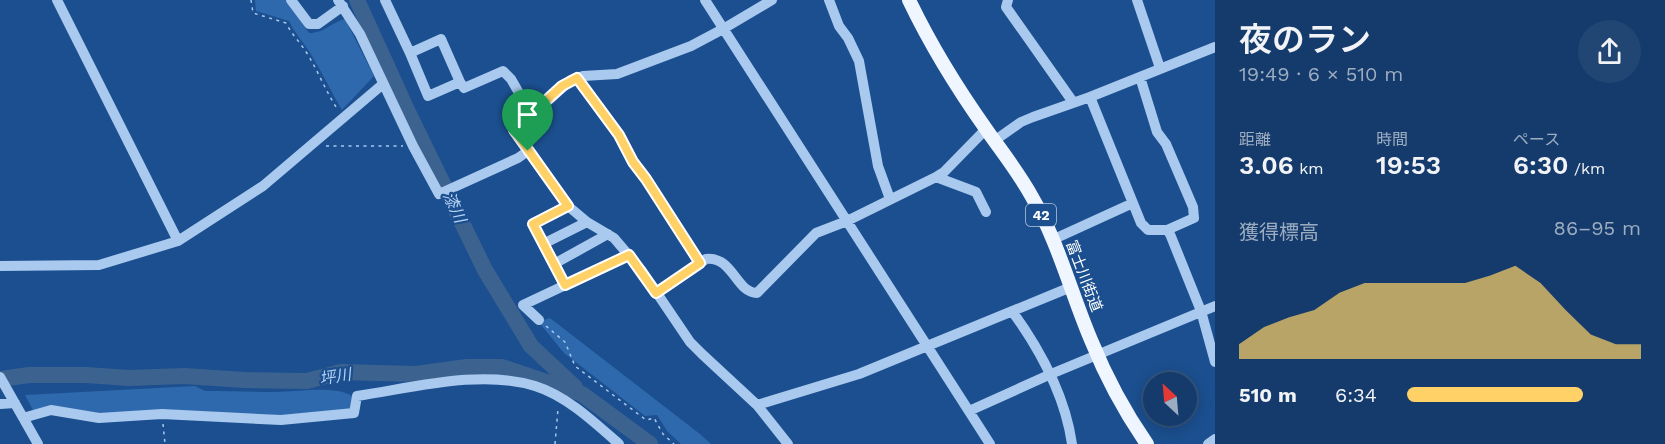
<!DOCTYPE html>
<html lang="ja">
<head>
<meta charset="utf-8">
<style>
	body { margin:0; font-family:"Work Sans","Noto Sans JP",sans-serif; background:#214673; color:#f1f3f6; height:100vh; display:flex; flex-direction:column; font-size:22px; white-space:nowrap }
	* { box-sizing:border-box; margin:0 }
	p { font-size:20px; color:#9dadc1 }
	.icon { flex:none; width:33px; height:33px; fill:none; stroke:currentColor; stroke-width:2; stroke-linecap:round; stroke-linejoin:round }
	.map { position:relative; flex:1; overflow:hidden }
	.panel { display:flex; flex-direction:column; background:#143b6b; width:450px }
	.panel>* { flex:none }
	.needle { width:39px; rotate:334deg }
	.tools { position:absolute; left:1143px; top:372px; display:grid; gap:12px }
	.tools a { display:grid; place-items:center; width:54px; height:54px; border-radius:50%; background:#143b6b; box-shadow:0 3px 15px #0003,0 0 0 2px #33557e; font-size:30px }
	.pin { position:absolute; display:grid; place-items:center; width:51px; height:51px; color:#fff; margin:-62px -26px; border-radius:50% 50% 50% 0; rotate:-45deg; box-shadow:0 0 6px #0007 }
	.pin .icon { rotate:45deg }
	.round { display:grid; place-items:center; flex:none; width:63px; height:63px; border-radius:32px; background:#214673 }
	.summary { display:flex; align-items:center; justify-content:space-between; height:102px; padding:0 24px }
	h1 { font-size:33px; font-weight:600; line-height:45px }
	.figures { display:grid; grid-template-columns:repeat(3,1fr); gap:9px; height:102px; padding:6px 24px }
	.figures div { display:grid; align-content:center }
	.figures b { font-size:26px; font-weight:600 }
	.figures small { font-size:16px; font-weight:400 }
	.figures p { font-size:16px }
	.chart { height:168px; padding:12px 24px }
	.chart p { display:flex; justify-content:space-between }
	.chart svg { width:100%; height:108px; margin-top:6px; fill:#ffd166; opacity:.7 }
	ul { padding:0 24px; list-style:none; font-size:20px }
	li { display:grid; grid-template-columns:96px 72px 1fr; align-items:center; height:45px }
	li i { height:15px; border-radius:8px; background:#ffd166 }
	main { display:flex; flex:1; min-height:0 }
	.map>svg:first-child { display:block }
</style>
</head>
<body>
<main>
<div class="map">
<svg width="1215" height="444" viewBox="0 0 1215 444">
	<rect width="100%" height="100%" fill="#1b4f8f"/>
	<path fill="#2e69ad" d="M255,0H286L309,33C325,33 330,23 345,19L374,76L342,110C331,92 323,74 312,56C305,44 295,34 289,21L256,11Z
		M550,318L700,434L711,444H681L667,431L657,415L645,416L564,353L541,325L543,320Z
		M195,386L205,391C229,391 252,392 276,392C297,392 334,385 352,396L350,412L280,419L99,415L33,410L25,395Z"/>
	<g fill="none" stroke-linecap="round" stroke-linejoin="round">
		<path stroke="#3c6290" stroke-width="16" d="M357,0L408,112L485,270L531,346L575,387
			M0,379L29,375H86L129,378L184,376L244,380L307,381L341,372L416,374L467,367H502L582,394L650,444"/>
		<path stroke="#a9c9ee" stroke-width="1.5" stroke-dasharray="3 4.5" stroke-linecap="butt" d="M251,0L253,13L286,23C292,35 301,43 308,55C319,73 326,92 338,110
			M583,87L619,135L633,162L646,179L696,254
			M326,146H403
			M546,326L565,342L575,366L646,420L654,418L663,434L674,444
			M163,424L165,444
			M555,444L558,409"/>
		<path stroke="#a9c9ee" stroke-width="10" d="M57,0L178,241
			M291,0L309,24H318L343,6
			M338,0L360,34L413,146L439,194L518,158L528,151
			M385,0L410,53L441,39L460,82
			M705,0L990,444
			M772,0L723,29L691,46L617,74L583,76L571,80L514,131L568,206L587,222L614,238L642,271L690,342L702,354L757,405L788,444
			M829,0L839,26L848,38L859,61L878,166L890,199
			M1008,0L1006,7L1073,102
			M1137,0L1160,68
			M410,53L428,96L460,82L464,88L503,71L511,79L531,114
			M1140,77L1157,132L1166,144L1193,207L1194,218L1167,230
			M1090,97L1141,223L1148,230H1167L1170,234L1201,311L1215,362
			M994,141L1021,122L1033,117L1090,97L1215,47
			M936,177L976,192L986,212
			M1052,240L1133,203
			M543,244L587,222
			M554,264L608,234
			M0,266L99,265L178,241L263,186L383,84
			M565,285L533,224L568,206
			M656,293L706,259C733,256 736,293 757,293L816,233L847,221L936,177L944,172L986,129
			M1012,311C1041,351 1065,395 1072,444
			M539,320L523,305L629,255
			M0,377L38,444
			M0,404L15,403
			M757,405L859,374L1071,287
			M969,411L1051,374L1215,306
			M23,418L51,410L99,418L162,414L281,420L354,413L357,396C412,388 481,369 535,386C567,396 595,423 619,444
			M1208,444L1215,439"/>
		<path stroke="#f0f6ff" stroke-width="14" d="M909,0C931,46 957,88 986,129C1002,152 1019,173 1032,197C1058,241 1071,293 1091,340C1106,377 1124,411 1147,444"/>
	</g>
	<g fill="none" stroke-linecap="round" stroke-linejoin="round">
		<g stroke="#fff" stroke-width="12">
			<path id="route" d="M577,78L619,135L633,162L646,179L700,263L656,293L629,255L565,285L533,224L568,206L514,130L562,86Z"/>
		</g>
		<use href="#route" stroke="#ffd166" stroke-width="8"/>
	</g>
	<g text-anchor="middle" stroke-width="4.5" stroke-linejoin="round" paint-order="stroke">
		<rect fill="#1b4f8f" stroke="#bbcadd" stroke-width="1.5" x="1026" y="204" width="30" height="22" rx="4.5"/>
		<g font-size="14" font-weight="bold" fill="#fff">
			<text x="1041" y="220">42</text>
		</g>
		<g font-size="15" fill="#fff" stroke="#1b4f8f">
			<text transform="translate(1084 276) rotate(69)" y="5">富士川街道</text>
		</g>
		<g font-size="16" font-style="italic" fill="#b5d3f5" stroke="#1b4f8f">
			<text transform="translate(455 207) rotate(65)" y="6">漆川</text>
			<text transform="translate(335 376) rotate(-9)" y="6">坪川</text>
		</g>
	</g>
</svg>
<div class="tools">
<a><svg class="needle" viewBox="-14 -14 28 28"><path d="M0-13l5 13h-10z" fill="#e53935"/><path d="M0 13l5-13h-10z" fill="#9dadc1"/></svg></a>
</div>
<div class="pin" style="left:528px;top:151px;background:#1e9e55"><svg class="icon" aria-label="arrive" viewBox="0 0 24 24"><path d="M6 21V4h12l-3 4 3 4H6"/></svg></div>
</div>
<section class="panel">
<div class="summary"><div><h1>夜のラン</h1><p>19:49 · 6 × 510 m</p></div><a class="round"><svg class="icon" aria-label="share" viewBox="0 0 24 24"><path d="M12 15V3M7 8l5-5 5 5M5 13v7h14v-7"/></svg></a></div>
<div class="figures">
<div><p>距離</p><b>3.06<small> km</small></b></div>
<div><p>時間</p><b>19:53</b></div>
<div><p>ペース</p><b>6:30<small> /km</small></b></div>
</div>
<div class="chart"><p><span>獲得標高</span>86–95 m</p>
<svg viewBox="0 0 160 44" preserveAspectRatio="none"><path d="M0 44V38L10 31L20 27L30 24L40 17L50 13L60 13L70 13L80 13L90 13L100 10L110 6L120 13L130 24L140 34L150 38L160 38V44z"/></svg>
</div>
<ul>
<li><b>510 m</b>6:34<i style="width:75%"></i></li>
</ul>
</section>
</main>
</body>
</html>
